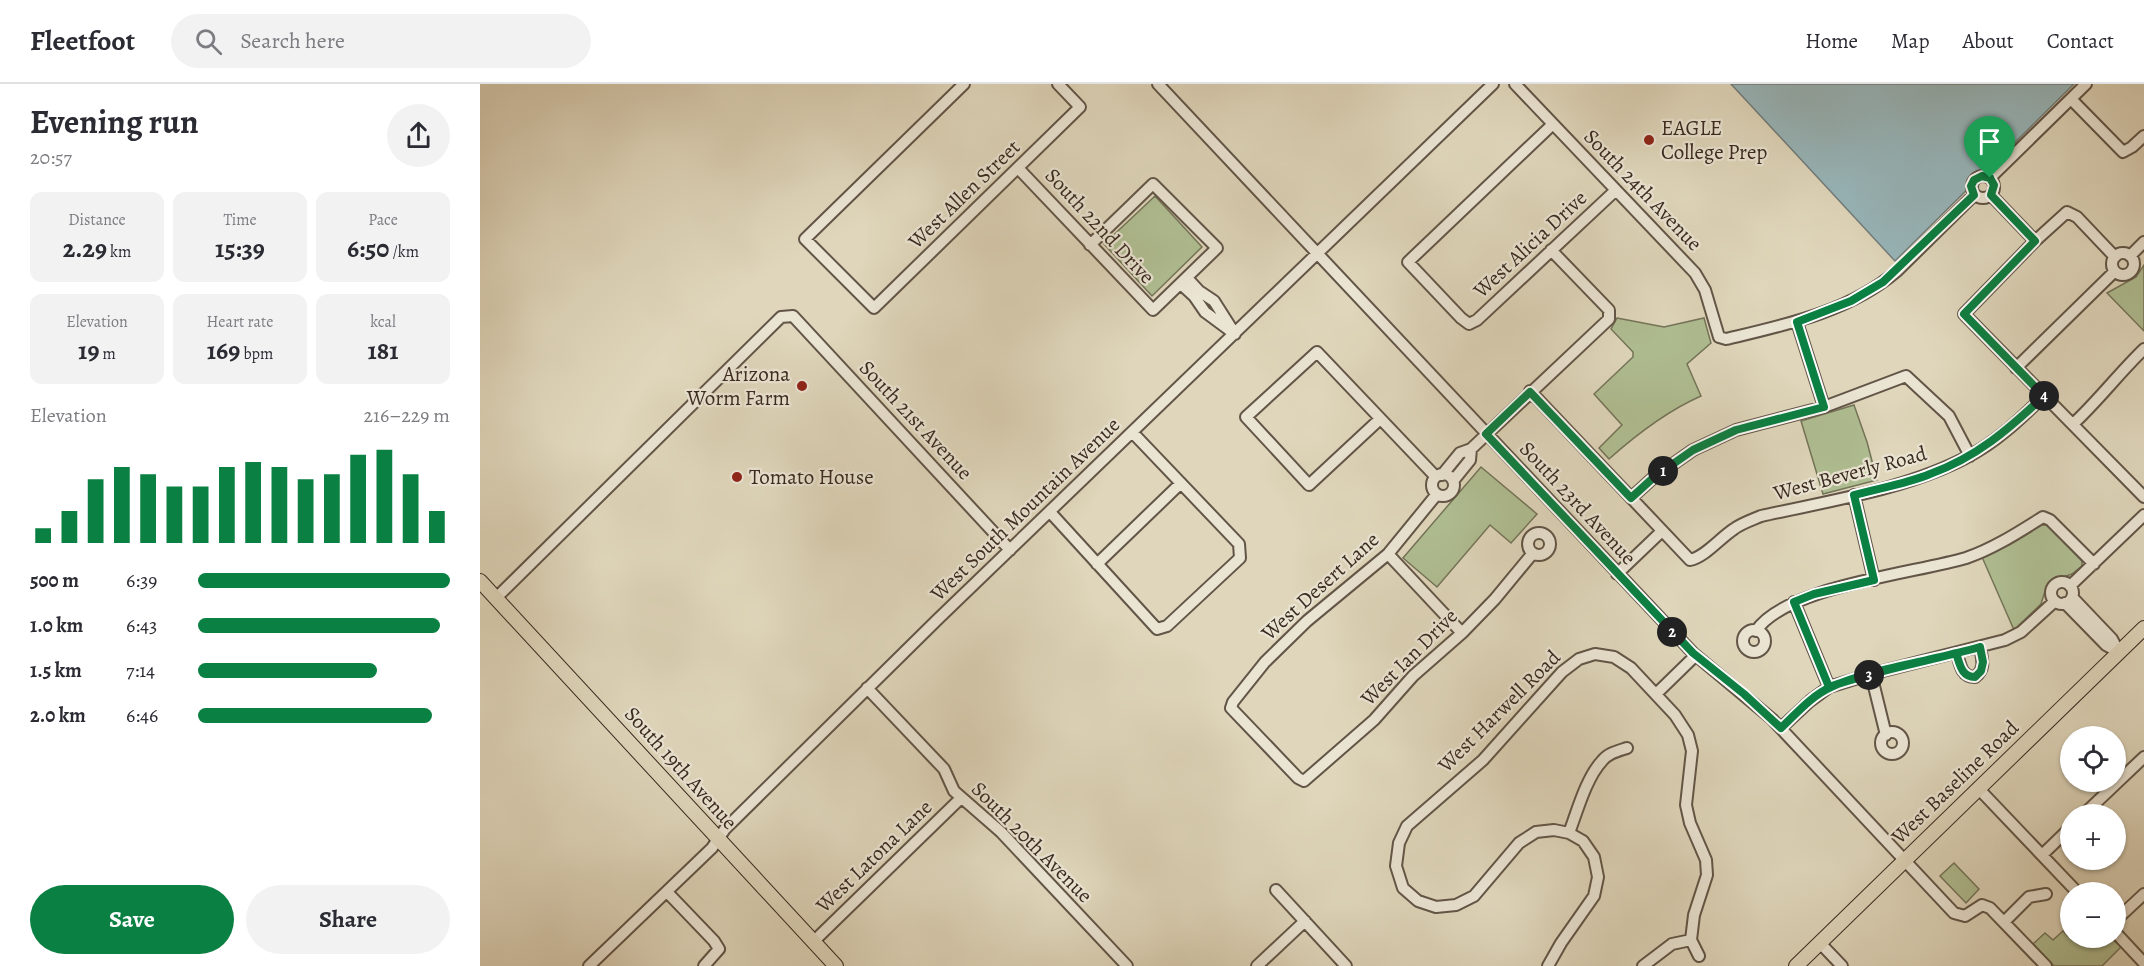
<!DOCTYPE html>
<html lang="en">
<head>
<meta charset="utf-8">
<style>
	body { margin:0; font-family:Alegreya,serif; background:#f2f2f3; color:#2b2b33; height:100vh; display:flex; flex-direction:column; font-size:22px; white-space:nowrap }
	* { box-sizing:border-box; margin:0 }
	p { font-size:20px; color:#7c7c81 }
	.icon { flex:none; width:33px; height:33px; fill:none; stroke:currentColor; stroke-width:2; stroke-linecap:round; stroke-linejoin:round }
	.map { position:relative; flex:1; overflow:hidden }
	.panel { display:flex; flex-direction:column; background:#fff; width:480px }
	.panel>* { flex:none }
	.controls { position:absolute; left:1580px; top:642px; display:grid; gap:12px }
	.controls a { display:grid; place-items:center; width:66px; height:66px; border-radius:50%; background:#fff; box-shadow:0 2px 4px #0004; font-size:30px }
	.pin { position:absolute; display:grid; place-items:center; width:51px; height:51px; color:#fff; margin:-62px -26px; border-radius:50% 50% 50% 0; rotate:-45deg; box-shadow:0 0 6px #0007 }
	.pin .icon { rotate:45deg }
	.km { position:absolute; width:30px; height:30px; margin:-15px; border-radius:50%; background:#222; color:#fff; font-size:16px; line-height:30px; text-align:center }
	.round { display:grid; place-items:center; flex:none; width:63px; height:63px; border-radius:32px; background:#f2f2f3 }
	.head { display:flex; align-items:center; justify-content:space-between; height:102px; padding:0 30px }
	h1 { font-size:33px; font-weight:700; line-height:45px }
	.stats { display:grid; grid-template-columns:repeat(3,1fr); gap:9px; height:102px; padding:6px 30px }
	.stats div { display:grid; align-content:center; border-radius:12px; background:#f2f2f3; text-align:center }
	.stats b { font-size:26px; font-weight:700 }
	.stats small { font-size:16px; font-weight:400 }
	.stats p { font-size:16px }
	.chart { height:168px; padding:12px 30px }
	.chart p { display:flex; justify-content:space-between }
	.chart svg { width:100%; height:108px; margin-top:6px; stroke:#0b8043; stroke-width:6 }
	.primary-button { display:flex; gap:12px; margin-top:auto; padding:12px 30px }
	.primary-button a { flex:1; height:69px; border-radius:36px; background:#0b8043; color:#fff; font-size:24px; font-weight:700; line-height:69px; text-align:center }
	.primary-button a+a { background:#f2f2f3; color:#2b2b33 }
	ul { padding:0 30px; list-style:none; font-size:20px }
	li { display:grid; grid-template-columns:96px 72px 1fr; align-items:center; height:45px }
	li i { height:15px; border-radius:8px; background:#0b8043 }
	header { display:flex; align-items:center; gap:36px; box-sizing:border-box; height:84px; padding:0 30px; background:#fff; border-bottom:2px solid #e1e1e2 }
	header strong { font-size:28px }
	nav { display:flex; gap:33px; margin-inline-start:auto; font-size:21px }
	.search { width:420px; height:54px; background:#f2f2f3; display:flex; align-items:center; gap:15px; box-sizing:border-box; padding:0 21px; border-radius:33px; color:#7c7c81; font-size:22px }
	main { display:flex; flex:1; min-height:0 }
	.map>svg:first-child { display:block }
</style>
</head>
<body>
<header>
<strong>Fleetfoot</strong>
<div class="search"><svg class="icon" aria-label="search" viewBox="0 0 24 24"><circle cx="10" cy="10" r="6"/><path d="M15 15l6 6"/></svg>Search here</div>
<nav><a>Home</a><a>Map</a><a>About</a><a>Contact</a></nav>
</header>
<main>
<section class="panel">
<div class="head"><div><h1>Evening run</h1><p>20:57</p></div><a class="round"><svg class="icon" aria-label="share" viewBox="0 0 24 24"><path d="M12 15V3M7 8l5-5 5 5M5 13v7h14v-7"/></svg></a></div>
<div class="stats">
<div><p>Distance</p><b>2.29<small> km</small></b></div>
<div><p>Time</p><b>15:39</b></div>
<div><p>Pace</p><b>6:50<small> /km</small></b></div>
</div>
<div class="stats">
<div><p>Elevation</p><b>19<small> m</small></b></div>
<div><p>Heart rate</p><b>169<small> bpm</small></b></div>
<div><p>kcal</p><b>181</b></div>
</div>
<div class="chart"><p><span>Elevation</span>216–229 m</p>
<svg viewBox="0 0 160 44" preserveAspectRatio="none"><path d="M5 44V38M15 44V31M25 44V18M35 44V13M45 44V16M55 44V21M65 44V21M75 44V13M85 44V11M95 44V13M105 44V18M115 44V16M125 44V8M135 44V6M145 44V16M155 44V31"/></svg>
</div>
<ul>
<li><b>500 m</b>6:39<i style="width:100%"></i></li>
<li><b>1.0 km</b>6:43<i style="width:96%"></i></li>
<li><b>1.5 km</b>7:14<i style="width:71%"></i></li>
<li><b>2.0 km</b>6:46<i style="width:93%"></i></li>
</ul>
<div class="primary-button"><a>Save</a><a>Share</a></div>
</section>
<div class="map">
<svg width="1664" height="882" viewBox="0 0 1664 882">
	<rect width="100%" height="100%" fill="#dfd6bb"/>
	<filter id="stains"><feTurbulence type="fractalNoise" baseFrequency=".00333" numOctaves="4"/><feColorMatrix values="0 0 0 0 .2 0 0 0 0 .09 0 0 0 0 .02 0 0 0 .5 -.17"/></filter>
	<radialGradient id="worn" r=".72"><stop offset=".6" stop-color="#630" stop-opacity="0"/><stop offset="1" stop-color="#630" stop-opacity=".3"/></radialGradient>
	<path fill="#afbe92" stroke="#747459" stroke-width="1.5" d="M675,112L722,163L672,212L624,160Z
		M1664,181V247L1627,209L1656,193Z
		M1137,234L1184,243L1224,234L1231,259L1207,280L1221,312C1187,327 1157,350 1129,375L1119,364L1142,341L1114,310L1153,273V268L1131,245Z
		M1374,321L1387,358L1397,396L1343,410L1321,337Z
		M1001,383L1057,430L1031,459L1010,441L957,503L923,474Z
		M1560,441H1567L1602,477V482L1592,490L1572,497L1566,504L1561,520L1534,546L1502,473L1524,463Z
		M1474,779L1499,805L1486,819L1460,792Z
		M1583,847L1588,852L1590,851V854H1632L1641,863L1622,882H1574L1553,860L1565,849L1573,856Z"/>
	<path fill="#98b6ba" stroke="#727e7c" stroke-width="1.5" d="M1251,0H1594L1415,177Z"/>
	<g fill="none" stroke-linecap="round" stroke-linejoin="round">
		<g stroke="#625547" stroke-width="14">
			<path id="minor" d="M484,0L325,155L394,224L600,23L578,0
				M678,0L1213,569L1292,635L1474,829L1485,832L1502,821L1510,824L1566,882
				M1035,0L1215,189L1225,206L1239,253L1246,255C1305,241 1369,228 1417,187L1494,111
				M1591,15L1643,68L1652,63L1664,52
				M1073,40L928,178L981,234L989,240L997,236L1136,106
				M538,84L673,226L737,164L673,100L610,161
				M1492 103a11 11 0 1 1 22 0a11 11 0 1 1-22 0Z
				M1510,94L1606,0
				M1511,111L1555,157
				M1632 180a11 11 0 1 1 22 0a11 11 0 1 1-22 0Z
				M1650,172L1664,158
				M1635,173L1597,133L1587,128L1555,157L1484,230L1664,413
				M707,194L719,207L734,217L755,250
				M701,200L714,212L725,228L752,248
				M1317,238L1344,323
				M1536,284L1634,188
				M1050,307L1210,476C1225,473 1240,454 1254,445C1262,439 1272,436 1281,432C1348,417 1428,405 1489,372C1518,357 1541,334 1564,312
				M900,335L829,401L766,333L837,268L956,393
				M1593,340C1618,317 1639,289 1664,265
				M952 401a11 11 0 1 1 22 0a11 11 0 1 1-22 0Z
				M962,391L980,369L991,365L1129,235V226L1071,166
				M973,397L990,376L991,365
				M957,410L908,470L827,537L785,578L753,618L751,624L818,694L824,697L894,636L933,592L982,549L1015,515L1053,469
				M1374,411L1394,496
				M1151,414L1173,394L1213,366L1256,346L1344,323L1426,292L1469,332L1490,372
				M570,428L677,545L687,542L760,474L759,460L653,349
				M1048 460a11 11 0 1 1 22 0a11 11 0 1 1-22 0Z
				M908,470L982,549
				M617,480L701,399
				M1137,490L1182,447
				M1571 509a11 11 0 1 1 22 0a11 11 0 1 1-22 0Z
				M1590,502L1664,431
				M1592,513L1632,555L1639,568
				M16,514L301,233L313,232L530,466
				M1314,518L1349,603
				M1585,519L1626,561L1639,568
				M1263 557a11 11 0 1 1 22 0a11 11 0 1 1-22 0Z
				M1276,547C1304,503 1436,489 1486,474C1513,465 1539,448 1563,433L1570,436L1614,480
				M1477,569C1480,580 1481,593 1495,593C1506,585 1502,575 1500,563
				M1391,590L1406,651
				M387,604L464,685L474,707L521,748L647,882
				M1176,610L1215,572
				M1301,644L1330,617L1349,603L1391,590L1525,556L1541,548L1575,517
				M1401 659a11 11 0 1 1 22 0a11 11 0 1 1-22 0Z
				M1498,704L1597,808
				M1604,730L1664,673
				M1089,749C1097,728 1106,694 1122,677C1128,669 1138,667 1147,664
				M1562,771L1590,744
				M796,806L866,882
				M187,808L234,857L239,865L224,882
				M1635,837L1664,810
				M1524,838L1549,813L1566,810
				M1635,848L1664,879
				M333,858L481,714
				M1340,859L1362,882
				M109,882L232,764L245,745L459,534L1013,0
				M777,882L825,837
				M1068,882L1081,859L1114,812L1118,793L1114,773L1103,757L1089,749L1074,746L1056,748L1039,759L994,812L976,821L956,823L938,817L923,804L916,782L919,759L927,742L1003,676L1082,588L1099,575L1115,570L1134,573L1151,584L1195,631L1208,651L1212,667L1206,721L1210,739L1226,776L1227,791L1214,831L1211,856L1219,872
				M1163,882L1192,860L1211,856"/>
		</g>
		<g stroke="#392a20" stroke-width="16">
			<path id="major" d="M0,497L356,882
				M1316,882L1664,544"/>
		</g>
		<use href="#minor" stroke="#eae4d3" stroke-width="10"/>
		<use href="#major" stroke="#dfd6bb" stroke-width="14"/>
	</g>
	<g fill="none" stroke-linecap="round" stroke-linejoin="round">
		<g stroke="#fff" stroke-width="12">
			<path id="route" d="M1510,94L1502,92L1494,96L1491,102L1494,111L1403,198L1371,217L1317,238L1344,323L1256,346L1213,366L1173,394L1151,414L1050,308L1006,350L1213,569L1264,610L1301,644C1316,630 1331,612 1351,603C1386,587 1438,579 1476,569C1480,580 1481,593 1495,593L1501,587L1503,578L1500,563C1450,577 1398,586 1349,603L1314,518L1334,510L1394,496L1374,411C1399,404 1426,400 1450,390C1497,373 1529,345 1564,312L1484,230L1555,157L1511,111L1514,101L1510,94"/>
		</g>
		<use href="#route" stroke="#0b8043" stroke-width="8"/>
	</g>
	<g fill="#8f2418" stroke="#eae4d3" stroke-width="2">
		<circle cx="1169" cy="56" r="6"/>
		<circle cx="322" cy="302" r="6"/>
		<circle cx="257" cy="393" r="6"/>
	</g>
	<g text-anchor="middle" stroke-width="4.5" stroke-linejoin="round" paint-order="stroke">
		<g font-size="21" fill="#392a20" stroke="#eae4d3" text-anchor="start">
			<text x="1181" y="51">EAGLE<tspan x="1181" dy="24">College Prep</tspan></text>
			<text x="310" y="297" text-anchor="end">Arizona<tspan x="310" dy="24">Worm Farm</tspan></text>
			<text x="269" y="400">Tomato House</text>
		</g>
		<g font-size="21" fill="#392a20" stroke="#eae4d3">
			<text transform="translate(1163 106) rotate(46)" y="7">South 24th Avenue</text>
			<text transform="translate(484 110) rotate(-44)" y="7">West Allen Street</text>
			<text transform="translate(620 142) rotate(47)" y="7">South 22nd Drive</text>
			<text transform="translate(1050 160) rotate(-43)" y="7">West Alicia Drive</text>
			<text transform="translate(436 336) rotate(47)" y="7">South 21st Avenue</text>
			<text transform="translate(1370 389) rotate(-15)" y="7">West Beverly Road</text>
			<text transform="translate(1098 419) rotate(47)" y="7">South 23rd Avenue</text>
			<text transform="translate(545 425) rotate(-44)" y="7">West South Mountain Avenue</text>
			<text transform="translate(840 502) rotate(-42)" y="7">West Desert Lane</text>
			<text transform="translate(929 573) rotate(-45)" y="7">West Ian Drive</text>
			<text transform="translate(1019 627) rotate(-45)" y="7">West Harwell Road</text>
			<text transform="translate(201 684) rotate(48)" y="7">South 19th Avenue</text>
			<text transform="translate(1475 698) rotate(-44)" y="7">West Baseline Road</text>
			<text transform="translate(552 758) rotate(45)" y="7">South 20th Avenue</text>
			<text transform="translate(394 772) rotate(-44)" y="7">West Latona Lane</text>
		</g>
	</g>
	<rect width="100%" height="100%" filter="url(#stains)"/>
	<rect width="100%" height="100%" fill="url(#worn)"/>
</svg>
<div class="controls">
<a><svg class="icon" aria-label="locate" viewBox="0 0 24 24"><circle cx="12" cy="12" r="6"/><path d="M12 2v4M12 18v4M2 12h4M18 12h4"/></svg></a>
<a>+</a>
<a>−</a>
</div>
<div class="pin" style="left:1510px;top:94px;background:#1e9e55"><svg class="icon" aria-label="arrive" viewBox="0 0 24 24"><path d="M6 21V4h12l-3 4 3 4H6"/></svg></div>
<b class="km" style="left:1183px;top:387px">1</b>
<b class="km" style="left:1192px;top:548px">2</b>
<b class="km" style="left:1389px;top:591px">3</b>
<b class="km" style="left:1564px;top:312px">4</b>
</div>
</main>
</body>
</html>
